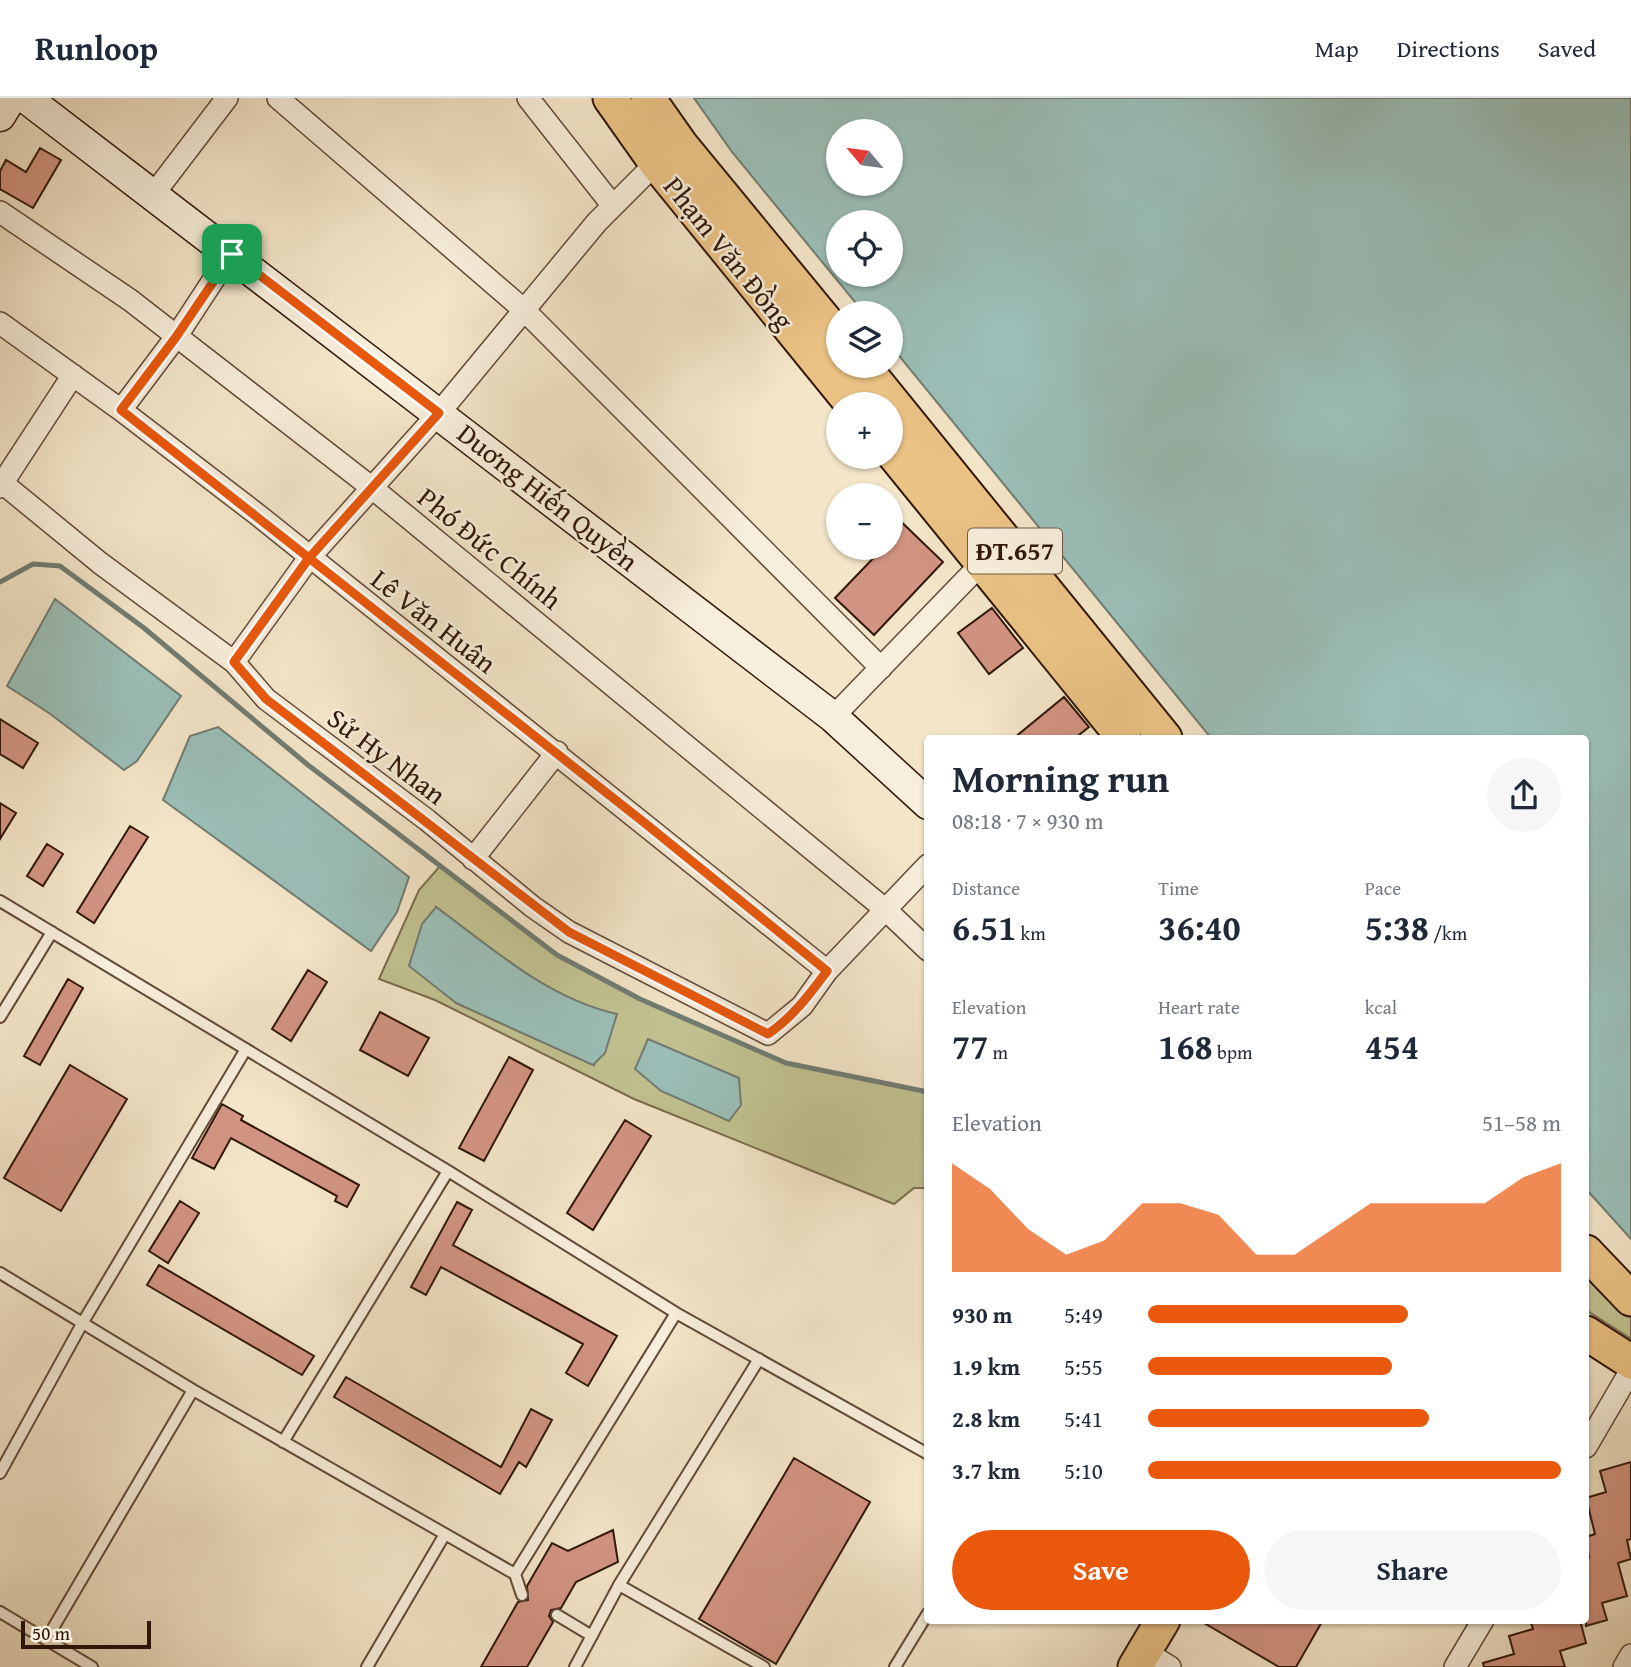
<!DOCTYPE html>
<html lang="en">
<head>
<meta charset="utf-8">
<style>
	body { margin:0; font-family:"Gentium Book Plus",serif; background:#f6f6f7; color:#1f2937; height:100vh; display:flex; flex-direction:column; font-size:26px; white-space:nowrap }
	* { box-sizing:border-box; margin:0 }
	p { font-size:23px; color:#747a83 }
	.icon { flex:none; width:38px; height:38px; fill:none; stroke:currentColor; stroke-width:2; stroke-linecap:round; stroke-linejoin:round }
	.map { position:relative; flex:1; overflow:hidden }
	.drawer { position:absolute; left:924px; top:637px; width:665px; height:889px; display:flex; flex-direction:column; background:#fff; border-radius:7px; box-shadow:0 2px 5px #0004 }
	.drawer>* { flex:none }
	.needle { width:46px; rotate:299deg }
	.fabs { position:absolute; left:826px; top:21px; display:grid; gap:14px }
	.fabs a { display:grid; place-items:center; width:77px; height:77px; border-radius:50%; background:#fff; box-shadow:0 2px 5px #0004; font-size:35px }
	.scale { position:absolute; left:21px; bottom:18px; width:130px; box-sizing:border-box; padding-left:7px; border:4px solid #311709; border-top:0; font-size:19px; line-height:24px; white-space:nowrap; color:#311709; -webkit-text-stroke:5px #f7eedb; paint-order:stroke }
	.pin { position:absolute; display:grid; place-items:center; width:60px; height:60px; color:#fff; margin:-30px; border-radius:14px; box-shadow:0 4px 10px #0006 }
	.round { display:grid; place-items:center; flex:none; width:74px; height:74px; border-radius:37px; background:#f6f6f7 }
	.headline { display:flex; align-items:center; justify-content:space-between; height:119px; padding:0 28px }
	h1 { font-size:38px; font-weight:800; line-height:52px }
	.figures { display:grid; grid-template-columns:repeat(3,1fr); gap:10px; height:119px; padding:7px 28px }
	.figures div { display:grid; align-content:center }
	.figures b { font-size:35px; font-weight:800 }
	.figures small { font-size:19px; font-weight:400 }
	.figures p { font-size:19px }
	.chart { height:196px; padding:14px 28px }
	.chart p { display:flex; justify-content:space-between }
	.chart svg { width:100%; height:126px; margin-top:7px; fill:#ea580c; opacity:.7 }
	.cta { display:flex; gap:14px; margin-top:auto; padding:14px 28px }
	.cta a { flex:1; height:80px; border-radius:42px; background:#ea580c; color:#fff; font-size:28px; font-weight:800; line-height:80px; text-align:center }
	.cta a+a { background:#f6f6f7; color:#1f2937 }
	ul { padding:0 28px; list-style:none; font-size:23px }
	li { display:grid; grid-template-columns:112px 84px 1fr; align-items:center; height:52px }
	li i { height:18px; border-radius:9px; background:#ea580c }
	header { display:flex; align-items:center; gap:42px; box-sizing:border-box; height:98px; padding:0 35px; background:#fff; border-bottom:2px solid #e0e1e3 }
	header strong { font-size:33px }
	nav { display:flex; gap:38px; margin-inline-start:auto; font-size:24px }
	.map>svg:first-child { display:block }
</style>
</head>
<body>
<header>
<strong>Runloop</strong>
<nav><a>Map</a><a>Directions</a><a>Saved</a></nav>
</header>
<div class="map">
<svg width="1631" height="1569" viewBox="0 0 1631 1569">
	<rect width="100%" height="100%" fill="#f3e5c8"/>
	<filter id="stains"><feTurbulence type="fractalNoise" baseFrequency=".00286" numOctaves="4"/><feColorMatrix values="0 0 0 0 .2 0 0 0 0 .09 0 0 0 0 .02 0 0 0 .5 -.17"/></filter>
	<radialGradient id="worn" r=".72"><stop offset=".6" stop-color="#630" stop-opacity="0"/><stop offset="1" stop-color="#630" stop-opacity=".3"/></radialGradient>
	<path fill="#c2c291" stroke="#7a6c4d" stroke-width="2" fill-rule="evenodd" d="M440,768L557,857L640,901L786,965L927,994V1090H914L894,1106L634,1001L435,902L379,881L419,792ZM436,809C492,850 548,901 616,916L594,967L456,905Z
		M1586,1167L1631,1219V1241L1586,1212Z"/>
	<path fill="#9bbfb8" stroke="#717c72" stroke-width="2" fill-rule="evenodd" d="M694,0H1631V1141L1586,1091V640H1211L891,248V215H864L732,54ZM891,33V86H838V33ZM891,124V177H838V124Z
		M55,501L181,598L137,663L124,672L49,615L7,588Z
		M218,629L409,779L397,814L371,853L163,702L190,638Z
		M436,809C492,850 548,901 617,916L605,955L593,967L456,905L409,868L422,826Z
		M648,941L739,980L741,1007L729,1023L661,993L635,971Z"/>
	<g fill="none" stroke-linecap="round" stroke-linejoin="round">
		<path stroke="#717c72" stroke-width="5" d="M0,484L33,466L60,468L144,530L308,667L557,857L640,901L786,965L928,994"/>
	</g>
	<path fill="#d29482" stroke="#311709" stroke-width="2" d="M40,50L61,62L33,110L0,91V73L6,62L26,74Z
		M891,414L943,464L874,537L835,500L883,450H891Z
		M992,510L1023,550L989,576L958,535Z
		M1064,599L1089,629L1075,640H1014Z
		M0,621L38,645L23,670L0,656Z
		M0,705L16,715L0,741Z
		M130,728L148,739L94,825L77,814Z
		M47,746L63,756L43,788L27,778Z
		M308,872L327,884L291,943L272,931Z
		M68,881L83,890L40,967L24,958Z
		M380,914L429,940L408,978L360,952Z
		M509,959L533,972L484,1063L459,1050Z
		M70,967L127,1001L61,1113L4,1080Z
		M222,1006L243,1018L241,1022L359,1087L347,1109L335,1103L337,1098L231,1040L214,1071L192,1060Z
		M625,1022L651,1038L593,1132L567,1115Z
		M180,1103L199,1115L168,1165L149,1153Z
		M457,1104L472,1112L453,1147L617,1238L588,1288L566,1275L583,1246L441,1169L426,1197L411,1189Z
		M159,1167L314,1258L302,1277L147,1187Z
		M346,1279L501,1369L531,1311L552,1322L526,1369L519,1364L500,1396L334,1299Z
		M794,1360L870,1404L776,1566L699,1521Z
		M1631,1364V1441L1627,1442L1631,1461L1618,1465L1627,1498L1602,1505L1607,1522L1586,1528V1461L1589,1460L1586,1439L1595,1436L1586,1400L1606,1394L1600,1373Z
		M613,1432L618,1464L576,1484L561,1510L551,1512L549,1518L553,1524L527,1569H481L518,1504L528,1502L527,1488L552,1445L568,1453Z
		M1199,1522H1323L1296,1569H1279Z
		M1530,1522H1580L1586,1545L1560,1553L1565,1569H1484L1483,1565L1514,1556L1509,1538L1533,1531Z"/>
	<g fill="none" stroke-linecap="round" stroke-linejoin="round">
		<g stroke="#624a39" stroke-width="14">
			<path id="lane" d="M0,803L448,1073L676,1215L928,1356
				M0,919L52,834
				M0,1175L193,1292L515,1476L522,1497
				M283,1344L448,1073
				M0,1375L83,1224L246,951
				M515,1476L676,1215
				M619,1487L764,1569
				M0,1514L92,1569
				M557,1517L592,1538
				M46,1542L193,1292
				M367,1569L445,1436
				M575,1569L619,1487L759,1261
				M895,1569L928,1515"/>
		</g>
		<g stroke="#624a39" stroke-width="24">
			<path id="street" d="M278,0L523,211L881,570
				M528,0L613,108
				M153,97L227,0
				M0,114L130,202L371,389L886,812L928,852
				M0,225L121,312L258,417L827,873
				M121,312L176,239L231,155
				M0,383L100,465L234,564L266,601L427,722L533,809L569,834L768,936L802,908L827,873L928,767
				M0,389L73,277
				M234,564L309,460L439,315L597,124L656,65
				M833,619L982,465
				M473,761L557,654
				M1586,1349L1631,1272
				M1144,1553L1170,1569
				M1455,1569L1483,1522
				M1624,1569L1631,1557"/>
		</g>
		<g stroke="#311709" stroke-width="33">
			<path id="secondary" d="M26,0L833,619L928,706
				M0,18L11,0"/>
		</g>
		<g stroke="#311709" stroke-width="37">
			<path id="primary" d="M610,0L656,65L852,306
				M648,0L681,47L838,238
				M863,268L1165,640
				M891,353L1124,640
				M1586,1154L1631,1201
				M1586,1235L1631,1264
				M1135,1569L1163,1522"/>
		</g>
		<use href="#lane" stroke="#f7eedb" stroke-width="10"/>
		<use href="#street" stroke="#f7eedb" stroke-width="21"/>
		<use href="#secondary" stroke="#f7eedb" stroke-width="30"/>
		<use href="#primary" stroke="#eac284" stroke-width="33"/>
	</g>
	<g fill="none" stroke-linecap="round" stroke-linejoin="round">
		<g stroke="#fff" stroke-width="14">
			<path id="route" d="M232,156L176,239L121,312L309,460L234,564L266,601L569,834L768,936C793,919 809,897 827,873L646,726L309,460L439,315L232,156"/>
		</g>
		<use href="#route" stroke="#ea580c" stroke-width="9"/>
	</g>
	<g text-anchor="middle" stroke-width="5" stroke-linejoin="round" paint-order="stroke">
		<rect fill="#f7eedb" stroke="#6c5848" stroke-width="2" x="968" y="430.5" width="94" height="45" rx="5"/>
		<g font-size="26" font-weight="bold" fill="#311709">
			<text x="1015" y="462">ĐT.657</text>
		</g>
		<g font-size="28" fill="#311709" stroke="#f7eedb">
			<text transform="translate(729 155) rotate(51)" y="10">Phạm Văn Đồng</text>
			<text transform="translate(548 399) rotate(38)" y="10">Duơng Hiến Quyền</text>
			<text transform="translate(490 450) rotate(39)" y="10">Phó Đức Chính</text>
			<text transform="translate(434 523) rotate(38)" y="10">Lê Văn Huân</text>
			<text transform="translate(387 658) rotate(37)" y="10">Sử Hy Nhan</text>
		</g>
	</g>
	<rect width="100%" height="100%" filter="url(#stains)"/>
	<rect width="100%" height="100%" fill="url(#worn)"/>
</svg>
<div class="fabs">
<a><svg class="needle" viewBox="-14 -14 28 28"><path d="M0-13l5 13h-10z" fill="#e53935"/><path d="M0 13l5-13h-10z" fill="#747a83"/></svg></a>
<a><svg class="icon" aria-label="locate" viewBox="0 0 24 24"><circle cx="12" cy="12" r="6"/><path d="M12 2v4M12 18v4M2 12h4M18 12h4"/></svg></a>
<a><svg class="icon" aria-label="layers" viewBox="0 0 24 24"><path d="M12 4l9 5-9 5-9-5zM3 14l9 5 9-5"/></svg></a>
<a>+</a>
<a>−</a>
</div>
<div class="scale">50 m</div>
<div class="pin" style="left:232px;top:156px;background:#1e9e55"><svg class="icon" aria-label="arrive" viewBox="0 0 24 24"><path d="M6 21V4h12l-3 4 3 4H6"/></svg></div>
<section class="drawer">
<div class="headline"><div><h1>Morning run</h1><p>08:18 · 7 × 930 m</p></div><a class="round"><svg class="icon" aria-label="share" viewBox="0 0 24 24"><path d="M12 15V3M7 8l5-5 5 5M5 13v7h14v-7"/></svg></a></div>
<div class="figures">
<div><p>Distance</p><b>6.51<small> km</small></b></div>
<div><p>Time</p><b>36:40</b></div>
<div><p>Pace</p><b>5:38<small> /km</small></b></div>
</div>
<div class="figures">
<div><p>Elevation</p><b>77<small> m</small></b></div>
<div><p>Heart rate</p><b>168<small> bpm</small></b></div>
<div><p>kcal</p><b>454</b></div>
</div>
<div class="chart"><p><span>Elevation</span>51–58 m</p>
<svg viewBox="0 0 160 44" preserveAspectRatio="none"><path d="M0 44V6L10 15L20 29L30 38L40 33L50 20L60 20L70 24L80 38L90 38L100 29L110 20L120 20L130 20L140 20L150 11L160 6V44z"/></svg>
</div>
<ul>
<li><b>930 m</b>5:49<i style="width:63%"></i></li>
<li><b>1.9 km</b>5:55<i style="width:59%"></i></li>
<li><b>2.8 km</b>5:41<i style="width:68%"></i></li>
<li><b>3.7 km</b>5:10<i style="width:100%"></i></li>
</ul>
<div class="cta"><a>Save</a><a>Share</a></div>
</section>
</div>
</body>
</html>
